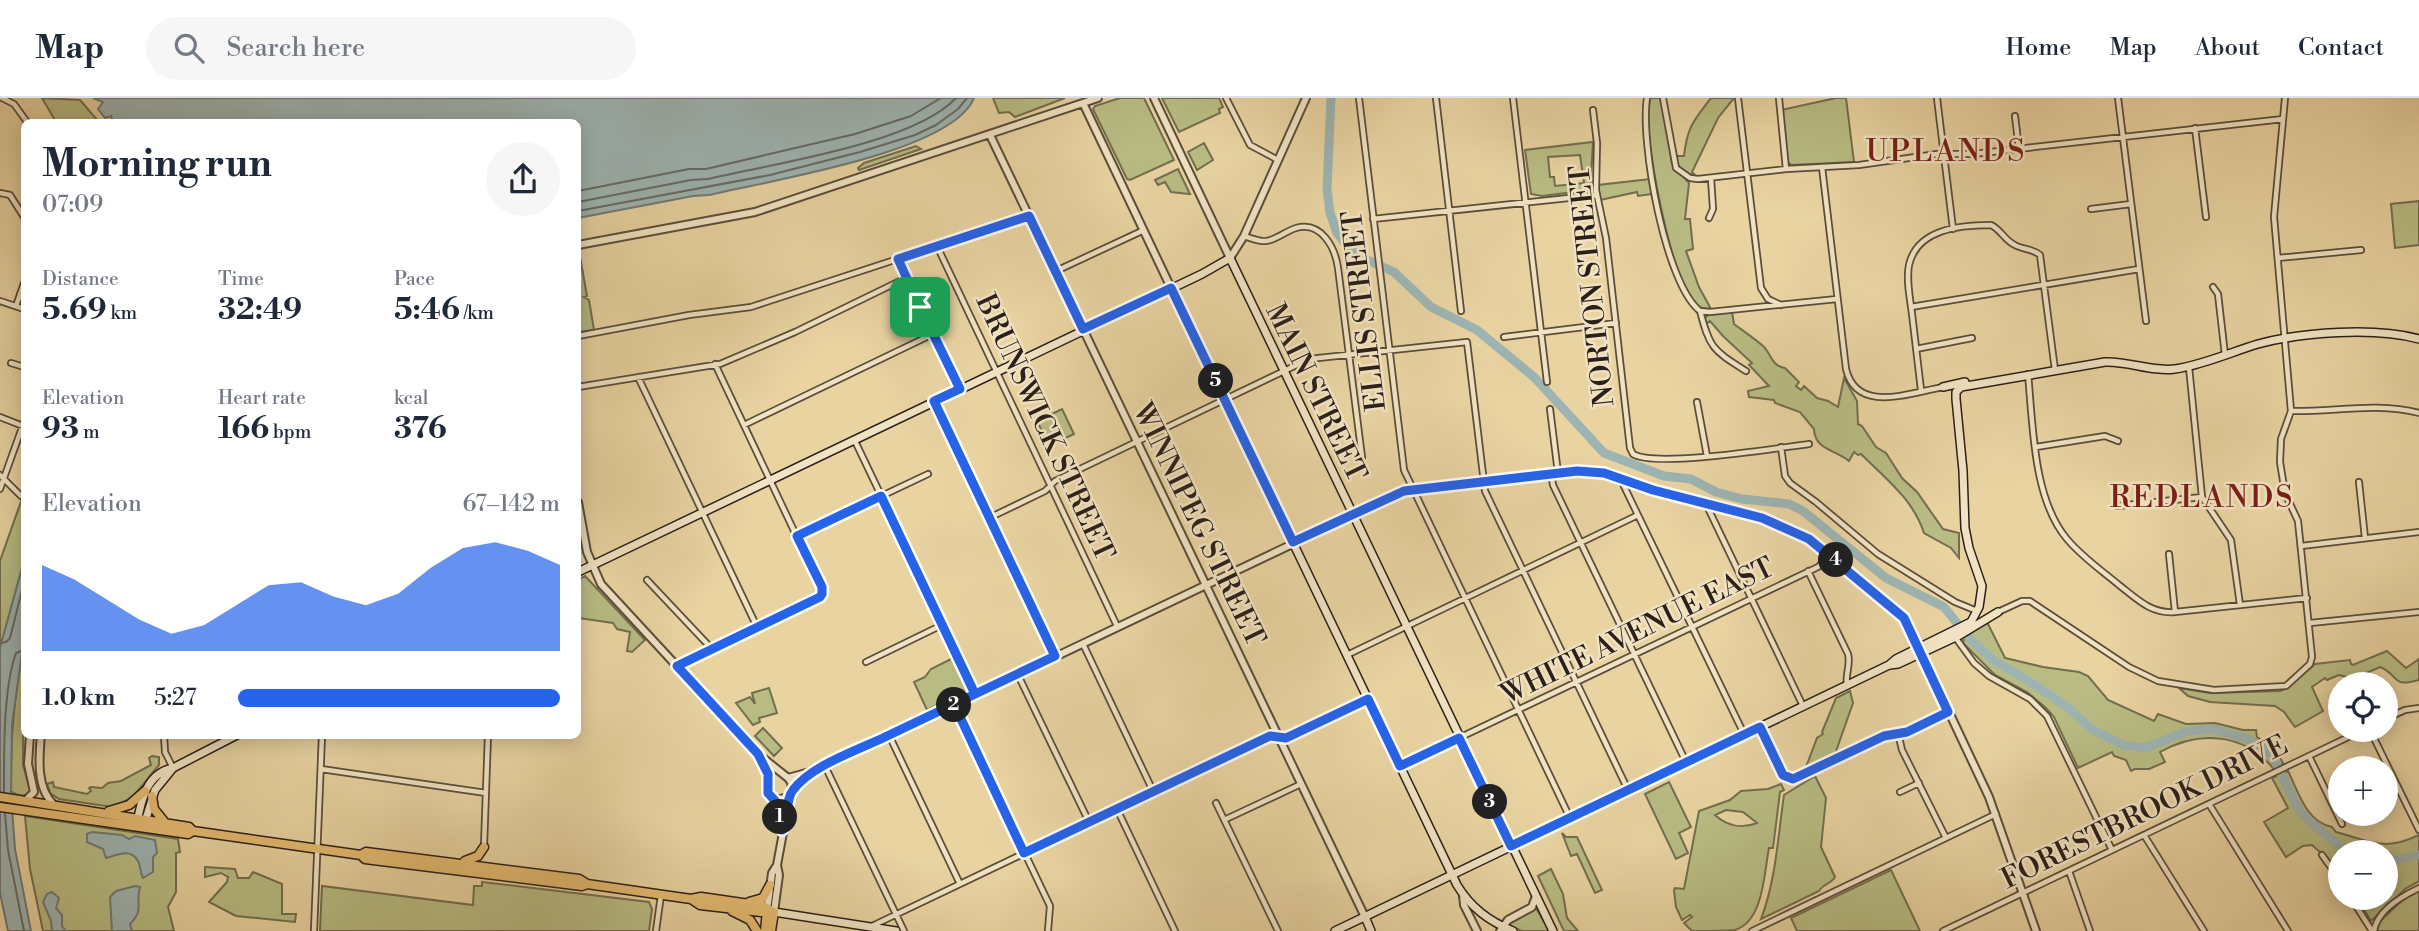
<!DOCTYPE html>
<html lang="en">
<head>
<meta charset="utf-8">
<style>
	body { margin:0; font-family:"Libre Bodoni",serif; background:#f6f6f7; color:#1f2937; height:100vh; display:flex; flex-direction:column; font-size:26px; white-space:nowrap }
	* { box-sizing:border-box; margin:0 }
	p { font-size:23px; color:#747a83 }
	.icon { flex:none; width:38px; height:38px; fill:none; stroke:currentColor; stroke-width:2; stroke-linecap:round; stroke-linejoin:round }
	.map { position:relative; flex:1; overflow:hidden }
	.details { position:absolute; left:21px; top:21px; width:560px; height:620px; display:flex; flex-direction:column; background:#fff; border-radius:10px; box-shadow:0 4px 18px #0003 }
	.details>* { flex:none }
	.buttons { position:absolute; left:2328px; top:574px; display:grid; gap:14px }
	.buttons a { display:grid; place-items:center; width:70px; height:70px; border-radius:50%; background:#fff; box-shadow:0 4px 18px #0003; font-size:35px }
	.pin { position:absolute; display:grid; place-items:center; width:60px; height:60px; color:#fff; margin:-30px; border-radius:14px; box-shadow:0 4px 10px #0006 }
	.km { position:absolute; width:35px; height:35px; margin:-18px; border-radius:50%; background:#222; color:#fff; font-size:19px; line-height:35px; text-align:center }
	.round { display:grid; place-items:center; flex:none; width:74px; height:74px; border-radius:37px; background:#f6f6f7 }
	.overview { display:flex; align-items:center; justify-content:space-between; height:119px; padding:0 21px }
	h1 { font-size:38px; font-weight:700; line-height:52px }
	.figures { display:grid; grid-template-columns:repeat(3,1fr); gap:10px; height:119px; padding:7px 21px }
	.figures div { display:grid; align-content:center }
	.figures b { font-size:30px; font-weight:700 }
	.figures small { font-size:19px; font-weight:400 }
	.figures p { font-size:19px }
	.chart { height:196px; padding:14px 21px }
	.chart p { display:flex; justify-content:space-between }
	.chart svg { width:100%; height:126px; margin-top:7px; fill:#2563eb; opacity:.7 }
	ul { padding:0 21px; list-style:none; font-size:23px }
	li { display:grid; grid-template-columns:112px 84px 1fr; align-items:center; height:52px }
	li i { height:18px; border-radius:9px; background:#2563eb }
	header { display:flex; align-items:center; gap:42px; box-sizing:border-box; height:98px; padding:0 35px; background:#fff; border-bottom:2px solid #e0e1e3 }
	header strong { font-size:33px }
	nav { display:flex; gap:38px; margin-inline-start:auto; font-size:24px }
	.search { width:490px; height:63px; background:#f6f6f7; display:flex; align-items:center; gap:18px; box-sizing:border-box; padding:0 24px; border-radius:38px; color:#747a83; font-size:26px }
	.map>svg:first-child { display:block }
</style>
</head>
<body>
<header>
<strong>Map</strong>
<div class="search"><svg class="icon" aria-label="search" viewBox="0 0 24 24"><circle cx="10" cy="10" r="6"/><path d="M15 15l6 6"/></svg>Search here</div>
<nav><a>Home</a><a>Map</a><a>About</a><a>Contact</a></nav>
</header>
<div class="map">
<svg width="2419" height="833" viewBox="0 0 2419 833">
	<rect width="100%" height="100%" fill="#e8d3a1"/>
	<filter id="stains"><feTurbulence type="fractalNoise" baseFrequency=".00286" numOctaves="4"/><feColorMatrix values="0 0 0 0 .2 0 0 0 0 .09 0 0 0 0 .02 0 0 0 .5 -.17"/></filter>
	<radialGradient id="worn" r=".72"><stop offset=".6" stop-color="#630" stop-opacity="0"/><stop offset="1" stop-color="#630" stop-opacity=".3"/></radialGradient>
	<path fill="#b8bc83" stroke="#726e4e" stroke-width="2" fill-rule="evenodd" d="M42,0L80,2L99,24H56Z
		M993,0H1065L1015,19L1009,14L999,15Z
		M1120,0H1144L1174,62L1130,82L1127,81L1093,11L1095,8Z
		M1162,0H1219L1223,9L1219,11L1220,15L1179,34Z
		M1650,0H1662L1672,66L1689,85L1685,121H1690L1693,151L1686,153L1699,189L1711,211C1705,211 1701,211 1696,207C1671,183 1651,64 1648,27C1647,18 1649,9 1650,0Z
		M1711,0H1734L1718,20L1692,74L1696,78C1683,75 1678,69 1673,58H1684C1687,29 1694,22 1711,0Z
		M1836,0H1846L1854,64L1791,67L1787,63L1781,12Z
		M1593,44L1590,92L1542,98L1531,96L1525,52ZM1580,57L1584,85L1555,88L1554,79H1550L1548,59Z
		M1204,45L1213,62L1197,72L1188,54Z
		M916,48L921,51L859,72L858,70L864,65Z
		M1178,71L1190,96H1189L1171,94L1165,84L1158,87L1155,82Z
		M1650,81L1652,96L1638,98L1637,94L1600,102L1598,87Z
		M2419,103V147L2395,150L2391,106Z
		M579,153L587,198L584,199L589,202L594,232L578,234V154Z
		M1732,214L1734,226C1742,232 1755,241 1763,248C1771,255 1771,268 1785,270L1799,284L1796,288L1801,292L1804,288L1817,300L1828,303L1838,309L1844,280L1857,303L1858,326L1862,328L1876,349L1886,355L1902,380L1917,394L1943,431L1959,435V460L1951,450L1924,435C1913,401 1885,380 1861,356L1858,357L1854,354L1849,363C1834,351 1815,352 1814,331L1800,314L1775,305L1774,302L1749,299L1748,293L1769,288L1749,267L1752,265L1723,238L1710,223L1706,226L1705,220L1708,217Z
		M1062,311L1074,336L1049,348L1037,323Z
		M24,395V463L0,550V463Z
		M585,478L645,542L632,554L627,553L630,534L617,531L613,525L578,520V482Z
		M1987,524L2005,560L2043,569L2079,574L2088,578L2108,602L2154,623L2158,616L2186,626L2215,625L2243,632H2256L2257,639L2275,651L2283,665L2273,670C2243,635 2199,632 2160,654L2165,664L2149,671H2135L2131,673L2126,662L2114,658L2112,654L2078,670L2054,619L2046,610L2027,594L1995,577L1963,545C1965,534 1978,529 1987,524Z
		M24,541L23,667L30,692L29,696C23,699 16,697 11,693C10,641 15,591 24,541Z
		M2387,553L2406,570L2419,561V582C2390,590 2401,578 2380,569L2364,576H2359L2356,581L2339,577L2327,582L2325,580L2312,589L2323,613L2295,629L2284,614L2275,608L2210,604L2188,598L2179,590L2210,595L2280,593L2288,590L2315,566L2350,562L2351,566L2353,567Z
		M953,560L969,592L927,612L914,584L925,579L931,571Z
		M769,590L777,615L759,620L760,624L753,627L736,605L750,599L755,606L752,595Z
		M1850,593L1853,605L1835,656L1806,669L1817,640L1823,636L1822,634L1836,600Z
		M763,630L782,650L774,658L755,638Z
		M152,658L159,659V667L132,700L112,709L59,701L50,695L47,686L53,684L54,689L87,696L91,693L89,690L91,689L102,690L108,685L121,683L151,667L149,660Z
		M2288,673C2298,693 2306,724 2332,729L2336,734C2370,743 2385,754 2419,737V783L2405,791L2371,823L2357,800H2385V754H2340V772L2312,747L2303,748L2286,759L2264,724L2288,710L2272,680Z
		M1815,678L1826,700L1821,749L1835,779C1831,786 1823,786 1819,793L1761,821C1776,782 1778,738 1784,697Z
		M1669,684L1691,729L1679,735L1688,755L1676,761L1645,696Z
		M1781,686L1784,692L1780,694L1773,750H1769C1764,774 1764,823 1735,832C1723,833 1705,833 1692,833L1684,825L1692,819L1690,817L1682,822L1676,809L1674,792L1675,790L1684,791L1699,713L1730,702L1741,693L1768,691ZM1726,712L1743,714L1757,725C1742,731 1727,728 1715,717Z
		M25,718L178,741L180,754L176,755V794L168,809L174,833H43L30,771Z
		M1562,735L1566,739H1577L1602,792L1595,795L1577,756L1571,758Z
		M205,769L235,771L238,780H249L253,774L282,786V816H296L295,824L236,818L209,804L227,784L228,779L221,775L205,779Z
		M1551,771L1563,796L1567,820L1578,833H1564L1538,778Z
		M1891,772L1920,833H1797L1791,820Z
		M482,784L649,804L652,811L649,833H320L322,788L473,807L474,788H482Z
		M2419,792V833H2377V826L2409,796Z
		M1535,808L1549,833H1522L1507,827Z"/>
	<path fill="#9db4b2" stroke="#6f7975" stroke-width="2" d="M93,0H974C952,55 766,83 709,97L693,98L578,120V24H113L111,18L105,20L98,11L103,4Z
		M24,463V541L12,627L11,696L15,751L31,833H8L0,795V550Z
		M92,734L122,737L129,741L135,738L155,742L157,755L153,759V774L143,780C140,775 141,768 138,763C130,749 116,758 106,760L103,751L87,744V736Z
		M135,788L140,789C135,806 145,811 130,826L132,833H112L110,799L116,793Z
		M52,794L59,800L56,810L62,817V828L66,833H52L51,823L43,804L47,796Z"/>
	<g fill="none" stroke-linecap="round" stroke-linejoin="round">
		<path stroke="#646a66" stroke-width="2" d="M578,93L689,71H706L855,36L911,18L941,0
			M578,104L691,82L708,81C771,66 913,46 956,0
			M578,113L770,77L860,54L915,37L936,27L958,11L967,0
			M0,545L6,544L10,540L24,484
			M4,694C4,655 3,591 16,555L24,552
			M5,716L8,752L24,833"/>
		<path stroke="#9db4b2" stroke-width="9" d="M1331,0L1327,91L1330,115L1337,135L1348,149L1363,160L1394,174L1431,209L1477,232L1534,279L1604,355L1664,378L1691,381L1716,394L1742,401L1789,406L1803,413L1886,480L1944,509L1970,541L1993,562L2037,588L2067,609L2093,632L2123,647L2145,650L2188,633L2213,631L2248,641L2262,649L2273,659L2297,709L2308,722L2337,746L2353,754
			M2385,764L2419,757"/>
		<g stroke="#5a4d3b" stroke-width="8">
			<path id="minor" d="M2,0L14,6L27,24
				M1226,0L1250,47L1278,62
				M1359,0L1404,372L1570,720
				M1436,0L1461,213
				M1513,0L1547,284
				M1647,0C1640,43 1665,186 1700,213
				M1663,0L1676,70L1690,80L1698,81L1786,71L1859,67L1937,56H1973L2283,21
				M1738,0L1761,190L1768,201L1781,207
				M1779,0L1786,71
				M1937,0L1953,131
				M2118,0L2146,223
				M1593,12L1597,45L1596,92L1606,140L1630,350L1633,356C1656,370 1777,350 1809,346
				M2015,18L2019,51
				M2195,30L2206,119
				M1822,69L1846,271C1857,317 1911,294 1944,289
				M0,95L10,97L24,119
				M2091,111L2131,106
				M1709,120L1713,111L1711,80
				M1373,121L1597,97
				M1244,138C1251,140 1259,144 1266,143C1276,142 1286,133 1296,130C1321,123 1335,149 1338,170L1362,359
				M937,148L1117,528
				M2278,160L2361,152
				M898,161L960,291
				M1056,173L1144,132
				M2213,189L2218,196L2225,257
				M0,203L24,211
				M16,208L24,185
				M1911,209L2139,171
				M1700,213L1710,214L1837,201
				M1700,213C1710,251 1713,252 1746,273
				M578,238L689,217L751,209L1029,118
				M1504,239L1616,225
				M1916,251L1972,240
				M11,265L24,269
				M2189,269L2202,399L2231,442L2240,507
				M2028,276C2033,327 2033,401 2067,441C2082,459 2101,472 2119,487C2137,501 2151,516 2175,514L2307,500
				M638,279L757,529
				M578,289L720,266L795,234L906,180
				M1921,292C1918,267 1915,241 1912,216C1910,200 1906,182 1909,167C1917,131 1960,127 1991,127C2000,131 2004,141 2013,146C2022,152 2032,150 2040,157L2055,272
				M934,303L1055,558
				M1697,304L1707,358
				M1550,311L1558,375
				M2291,313C2334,314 2377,304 2419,315
				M0,319L23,328
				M744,327L933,236
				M854,341L976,596
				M1781,349L1785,378L1790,385L1816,404L1878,456L1955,504L1977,513
				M2036,349L2105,338L2118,343
				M1551,375L1553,387L1686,664
				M0,377L21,398
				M1621,382L1744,636
				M2359,384L2365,440
				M0,391L24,324
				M1706,406L1803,608
				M2117,408L2202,399
				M989,420L1045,393L1055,383L1309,261L1467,244L1485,393L1628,692
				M797,438L928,376
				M2301,448L2419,434
				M2169,456L2175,514
				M1808,473L1848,556C1851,567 1845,576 1847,586
				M647,482L712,551
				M1998,514L2022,503H2030L2129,569L2158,583L2214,592L2286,588L2310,566L2312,559L2298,423L2285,395L2280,364L2281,341L2291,313L2274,119L2285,0
				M2310,525L2419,514
				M1955,539L1974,565L1989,578L2030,601L2047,618L2112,752
				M1083,546L1153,693
				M1347,557L1638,417
				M866,564L942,527
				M677,567L819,499L823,494L715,266
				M1018,577L1089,724
				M954,607L1050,808L1048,833
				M2385,621L2405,612L2419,610
				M1760,629L1783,677L1792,681L1884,638L1907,634L1948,614
				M2370,632L2419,732
				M1898,635L1902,652L1946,740
				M164,637L165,654L173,670
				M889,637L960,786
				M2309,658L2342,726
				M825,668L904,833
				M1400,668L1818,469L1830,457
				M321,671L486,695
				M1900,694L1919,685
				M1216,705L1278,833
				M2209,706L2288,833
				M1117,711L1175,833
				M1224,722L1301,686
				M2144,737L2204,833
				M484,748L488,637
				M2322,757L2340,782
				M2069,773L2090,833
				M2351,800L2372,833
				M872,828L1270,638L1286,640L1367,602
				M314,833L322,637
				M656,833L661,797
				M1752,833L1996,716
				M1943,833L2363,632
				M2374,833C2377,813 2402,798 2419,790"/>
		</g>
		<g stroke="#5a4d3b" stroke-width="10">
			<path id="tertiary" d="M1154,0L1230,160L1244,138L1306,0
				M1083,5L1171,190
				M990,37L1365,819
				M578,147L755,114L1098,0
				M578,404L587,454L601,486L758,656L788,680L791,684L792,692
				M41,637C39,659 36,690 54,707
				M761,661L768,679V695L776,702L788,699L792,692L816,673
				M788,680L817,672L1404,393L1577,372L1604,375L1636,387L1762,420L1789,431L1818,448L1845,469L1895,511L1908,527L1989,699L2036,833
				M775,702L780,712L782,732
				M25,703L34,694L28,666L30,637
				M1463,797L1464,807L1477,833
				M767,812L772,775L777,767
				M774,814L779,777L777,767L790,697
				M1500,833L1508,822L1532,809L1536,798"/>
		</g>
		<g stroke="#2b2019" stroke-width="10">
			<path id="secondary" d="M1171,190L1457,787C1471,810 1489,823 1513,833
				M1943,289L1965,284
				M578,474L1202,176L1230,160L1553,833
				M1971,524L1979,509L1982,488L1969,450L1965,430L1963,373L1956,301V294L1961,289L2105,264C2129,263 2151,274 2175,271C2203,267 2231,254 2258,246C2302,234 2375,229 2419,241
				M1890,567L1898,566L1960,537L1998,514
				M137,725C141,702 147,675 173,670L237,637
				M144,727L155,692L173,670
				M774,814L896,833
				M1365,819L1371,833
				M1335,833L1889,567L1896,561L1971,524"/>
		</g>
		<g stroke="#2b2019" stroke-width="11">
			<path id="trunk" d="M152,698L154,711L166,726
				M0,699L189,729L193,733L361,757L365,761L582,788L587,786L691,801L700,807L761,814L767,812
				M0,709L188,736L193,733
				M109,713L129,707L145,693
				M361,757L366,754L579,781L587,786
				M465,763L478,758L484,749
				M691,801L701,799L763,808L774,814L771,833
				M749,804L763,800L770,787
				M732,813L750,822L757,833
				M765,833L767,812"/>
		</g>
		<use href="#minor" stroke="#f0e2c2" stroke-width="4.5"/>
		<use href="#tertiary" stroke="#f0e2c2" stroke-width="6"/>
		<use href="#secondary" stroke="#f0e2c2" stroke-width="7"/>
		<use href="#trunk" stroke="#e4ba70" stroke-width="8"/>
	</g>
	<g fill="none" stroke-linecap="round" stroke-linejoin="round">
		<g stroke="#fff" stroke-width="14">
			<path id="route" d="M920,209L960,291L934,303L1055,558C998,585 942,612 885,639C858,652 812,667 793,692C784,703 791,721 782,732L778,706L768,695V676L758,656L677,568L820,499L822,496V489L797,438L881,398L975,596L954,606L1024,755L1270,638L1286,640L1368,601L1400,668L1459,640L1511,748L1760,629L1783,677L1793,681L1884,638L1907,634L1948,614L1904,520L1809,441L1762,420L1653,392L1604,375L1577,373L1404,393L1293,444L1171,190L1083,231L1029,118L898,161L920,209"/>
		</g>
		<use href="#route" stroke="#2563eb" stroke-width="9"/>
	</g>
	<g text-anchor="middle" stroke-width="5" stroke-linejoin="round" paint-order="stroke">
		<g font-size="28" fill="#2b2019" stroke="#f0e2c2">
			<text transform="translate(1591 188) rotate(-96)" y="10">NORTON STREET</text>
			<text transform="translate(1363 213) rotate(-97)" y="10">ELLIS STREET</text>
			<text transform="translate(1317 294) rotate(64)" y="10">MAIN STREET</text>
			<text transform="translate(1046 329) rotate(65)" y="10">BRUNSWICK STREET</text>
			<text transform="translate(1200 426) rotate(64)" y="10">WINNIPEG STREET</text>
			<text transform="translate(1637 532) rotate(-26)" y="10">WHITE AVENUE EAST</text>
			<text transform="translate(2144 713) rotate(-26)" y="10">FORESTBROOK DRIVE</text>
		</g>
		<g font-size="30" letter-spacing="2" fill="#7a1f14" stroke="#f0e2c2">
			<text x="1946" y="63">UPLANDS</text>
			<text x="2202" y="409">REDLANDS</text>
		</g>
	</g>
	<rect width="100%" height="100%" filter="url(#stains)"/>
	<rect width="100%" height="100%" fill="url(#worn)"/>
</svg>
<div class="buttons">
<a><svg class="icon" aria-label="locate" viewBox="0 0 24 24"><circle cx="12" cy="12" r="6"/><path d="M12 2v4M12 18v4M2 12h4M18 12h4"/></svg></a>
<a>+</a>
<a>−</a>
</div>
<div class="pin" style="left:920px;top:209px;background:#1e9e55"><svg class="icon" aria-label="arrive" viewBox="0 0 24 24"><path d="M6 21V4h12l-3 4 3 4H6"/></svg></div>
<b class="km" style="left:780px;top:719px">1</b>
<b class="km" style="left:954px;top:607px">2</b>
<b class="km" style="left:1490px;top:704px">3</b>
<b class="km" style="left:1836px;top:462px">4</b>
<b class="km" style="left:1216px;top:283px">5</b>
<section class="details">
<div class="overview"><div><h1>Morning run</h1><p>07:09</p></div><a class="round"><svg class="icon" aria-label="share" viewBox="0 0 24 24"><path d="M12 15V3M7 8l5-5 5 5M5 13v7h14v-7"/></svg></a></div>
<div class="figures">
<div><p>Distance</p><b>5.69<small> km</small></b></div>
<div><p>Time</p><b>32:49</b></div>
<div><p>Pace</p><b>5:46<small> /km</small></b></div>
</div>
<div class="figures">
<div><p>Elevation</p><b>93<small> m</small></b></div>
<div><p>Heart rate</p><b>166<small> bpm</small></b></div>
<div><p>kcal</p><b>376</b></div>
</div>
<div class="chart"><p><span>Elevation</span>67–142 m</p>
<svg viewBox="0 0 160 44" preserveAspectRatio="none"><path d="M0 44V14L10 19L20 26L30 33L40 38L50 35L60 28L70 21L80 20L90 25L100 28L110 24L120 15L130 8L140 6L150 9L160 14V44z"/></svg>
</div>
<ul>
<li><b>1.0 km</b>5:27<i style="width:100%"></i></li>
</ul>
</section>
</div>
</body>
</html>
